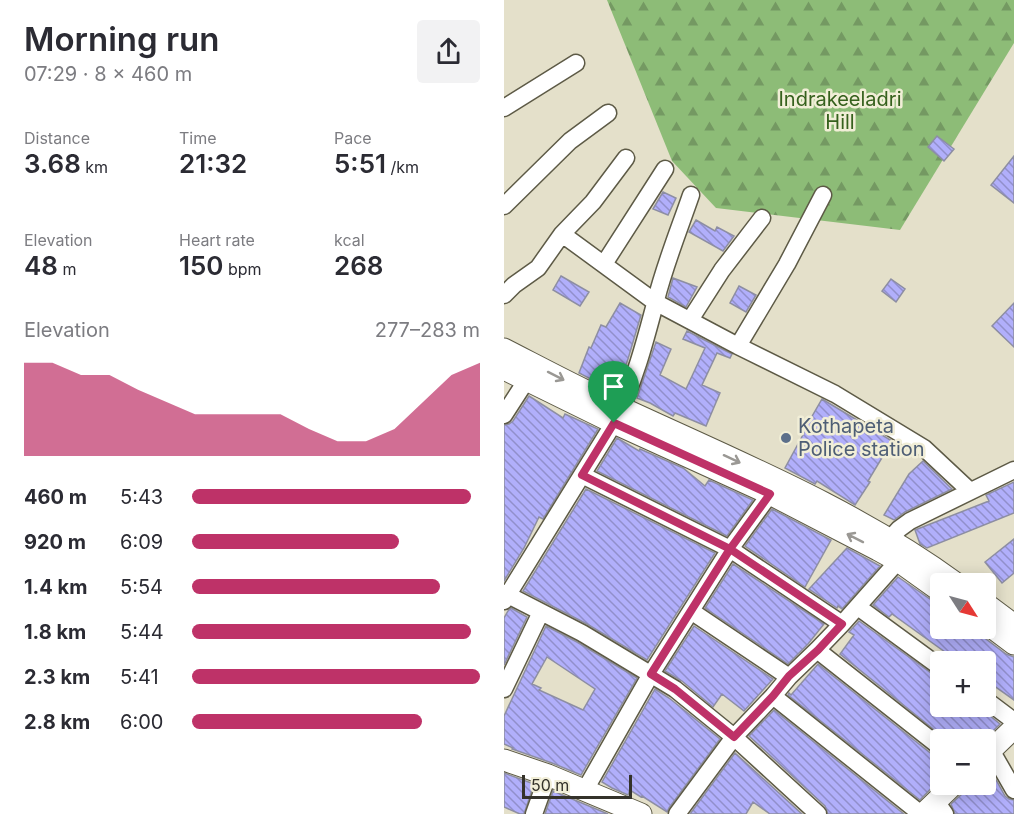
<!DOCTYPE html>
<html lang="en">
<head>
<meta charset="utf-8">
<style>
	body { margin:0; font-family:Inter,sans-serif; background:#f2f2f3; color:#2b2b33; height:100vh; display:flex; flex-direction:column; font-size:22px; white-space:nowrap }
	* { box-sizing:border-box; margin:0 }
	p { font-size:20px; color:#7c7c81 }
	.icon { flex:none; width:33px; height:33px; fill:none; stroke:currentColor; stroke-width:2; stroke-linecap:round; stroke-linejoin:round }
	.map { position:relative; flex:1; overflow:hidden }
	.panel { display:flex; flex-direction:column; background:#fff; width:504px }
	.panel>* { flex:none }
	.needle { width:39px; rotate:126deg }
	.controls { position:absolute; left:426px; top:573px; display:grid; gap:12px }
	.controls a { display:grid; place-items:center; width:66px; height:66px; border-radius:6px; background:#fff; box-shadow:0 3px 15px #0003; font-size:30px }
	.scale { position:absolute; left:18px; bottom:15px; width:110px; box-sizing:border-box; padding-left:6px; border:3px solid #34322a; border-top:0; font-size:16px; line-height:21px; white-space:nowrap; color:#34322a; -webkit-text-stroke:4px #f1eed7; paint-order:stroke }
	.pin { position:absolute; display:grid; place-items:center; width:51px; height:51px; color:#fff; margin:-62px -26px; border-radius:50% 50% 50% 0; rotate:-45deg; box-shadow:0 0 6px #0007 }
	.pin .icon { rotate:45deg }
	.round { display:grid; place-items:center; flex:none; width:63px; height:63px; border-radius:6px; background:#f2f2f3 }
	.headline { display:flex; align-items:center; justify-content:space-between; height:102px; padding:0 24px }
	h1 { font-size:33px; font-weight:600; line-height:45px }
	.stats { display:grid; grid-template-columns:repeat(3,1fr); gap:9px; height:102px; padding:6px 24px }
	.stats div { display:grid; align-content:center }
	.stats b { font-size:26px; font-weight:600 }
	.stats small { font-size:16px; font-weight:400 }
	.stats p { font-size:16px }
	.chart { height:168px; padding:12px 24px }
	.chart p { display:flex; justify-content:space-between }
	.chart svg { width:100%; height:108px; margin-top:6px; fill:#be3268; opacity:.7 }
	ul { padding:0 24px; list-style:none; font-size:20px }
	li { display:grid; grid-template-columns:96px 72px 1fr; align-items:center; height:45px }
	li i { height:15px; border-radius:8px; background:#be3268 }
	main { display:flex; flex:1; min-height:0 }
	.map>svg:first-child { display:block }
</style>
</head>
<body>
<main>
<section class="panel">
<div class="headline"><div><h1>Morning run</h1><p>07:29 · 8 × 460 m</p></div><a class="round"><svg class="icon" aria-label="share" viewBox="0 0 24 24"><path d="M12 15V3M7 8l5-5 5 5M5 13v7h14v-7"/></svg></a></div>
<div class="stats">
<div><p>Distance</p><b>3.68<small> km</small></b></div>
<div><p>Time</p><b>21:32</b></div>
<div><p>Pace</p><b>5:51<small> /km</small></b></div>
</div>
<div class="stats">
<div><p>Elevation</p><b>48<small> m</small></b></div>
<div><p>Heart rate</p><b>150<small> bpm</small></b></div>
<div><p>kcal</p><b>268</b></div>
</div>
<div class="chart"><p><span>Elevation</span>277–283 m</p>
<svg viewBox="0 0 160 44" preserveAspectRatio="none"><path d="M0 44V6L10 6L20 11L30 11L40 17L50 22L60 27L70 27L80 27L90 27L100 33L110 38L120 38L130 33L140 22L150 11L160 6V44z"/></svg>
</div>
<ul>
<li><b>460 m</b>5:43<i style="width:97%"></i></li>
<li><b>920 m</b>6:09<i style="width:72%"></i></li>
<li><b>1.4 km</b>5:54<i style="width:86%"></i></li>
<li><b>1.8 km</b>5:44<i style="width:97%"></i></li>
<li><b>2.3 km</b>5:41<i style="width:100%"></i></li>
<li><b>2.8 km</b>6:00<i style="width:80%"></i></li>
</ul>
</section>
<div class="map">
<svg width="510" height="814" viewBox="0 0 510 814">
	<defs>
		<pattern id="forest-firs" width="22" height="20" patternUnits="userSpaceOnUse" patternTransform="scale(1.5)"><rect width="22" height="20" fill="#8dbc77"/><path d="M5 1l3.5 6h-7zM16 11l3.5 6h-7z" fill="#749962"/></pattern>
		<pattern id="building-back-hatch" width="6" height="6" patternUnits="userSpaceOnUse" patternTransform="scale(1.5)"><rect width="6" height="6" fill="#b1affb"/><path d="M-1 5l2 2M0 0l6 6M5-1l2 2" fill="none" stroke="#918fcb"/></pattern>
	</defs>
	<rect width="100%" height="100%" fill="#e4e0ca"/>
	<path fill="url(#forest-firs)" d="M103,0H510V43L396,230L212,208L168,161Z"/>
	<path fill="url(#building-back-hatch)" stroke="#8d8ea2" stroke-width="1.5" fill-rule="evenodd" d="M433,136L450,149L440,161L424,147Z
		M510,156V203L487,185Z
		M159,192L172,198L164,215L149,209Z
		M192,220L211,231L213,227L230,236L219,251L185,232Z
		M57,276L85,292L76,306L49,290Z
		M169,278L193,287L182,307L164,297Z
		M387,279L401,289L392,302L378,291Z
		M235,286L252,295L242,312L226,303Z
		M116,303L137,315L124,359L113,390L109,388L108,390L75,373L85,347L87,348L97,325L102,327Z
		M510,303V347L488,326Z
		M183,331L228,354L226,358L213,353L198,385L216,393L202,426L171,413L169,416L146,403L133,398L152,342L167,349L156,375L182,389L201,348L179,339Z
		M25,396L59,418L61,414L94,429L39,519L35,517L20,548L0,581V425L5,424L9,421Z
		M318,399L388,441L364,481L366,482L351,505L313,481L311,484L281,468L300,433L299,432Z
		M113,438L135,451L136,449L179,468L201,486L205,480L249,500L223,536L93,471Z
		M419,461L448,489L401,512L390,520L380,515L405,474Z
		M510,482V513L423,548L416,544L411,530L485,501L482,495Z
		M82,489L211,553L143,660L83,624L19,591Z
		M268,509L327,540L301,587L241,546Z
		M510,539V573L498,583L481,562Z
		M343,548L376,566L338,609L334,606L333,608L305,589Z
		M229,564L320,624L304,644L284,664L201,608Z
		M394,577L429,601L436,603V628H471L474,633L502,654L510,657V700L482,680V662H455L388,614L385,617L369,605Z
		M7,608L23,617L0,665V618L4,611Z
		M355,621L430,675L436,677V706H474L496,724L480,740H443L336,654L350,635L345,632Z
		M42,626L73,642L133,678L77,775L48,763L8,749L9,748L0,744V716ZM43,657L91,689L79,710L35,690L37,688L28,684Z
		M190,626L269,679L240,711L218,694L209,707L178,681L161,671Z
		M314,664L429,755L436,757V779L416,800L284,695L285,693L287,695Z
		M151,689L165,698L216,739L165,808L163,812L138,796L137,797L126,790L124,795L108,788L98,782Z
		M270,710L400,814H324L321,806L245,736Z
		M231,753L298,814H266L249,802L242,814H186Z
		M482,767H485L501,796L505,799L510,800V814H451L447,804L459,793L462,787L465,784H482Z
		M0,773L30,784L20,814H16L0,807Z
		M49,791L104,814H41Z"/>
	<g fill="none" stroke-linecap="round" stroke-linejoin="round">
		<g stroke="#5d5a46" stroke-width="19">
			<path id="minor" d="M0,108L72,63
				M0,206L66,141L104,113
				M58,234L151,302L234,346L331,394L420,448L466,491
				M100,264L161,169
				M0,295L10,285L34,268L58,234L89,202L122,158
				M186,320L218,270L258,218
				M234,346L283,264L319,195
				M0,415L22,381
				M78,475L226,549L338,624
				M385,540L395,529L406,521L510,470
				M0,593L78,633L171,689L230,737L314,814
				M0,601L110,423C130,384 141,342 152,300C161,264 175,230 187,195
				M354,607L436,667
				M187,611L285,677
				M313,650L436,747
				M0,689L37,612
				M269,696L417,814
				M482,700L510,721
				M487,750L510,790
				M81,790L147,674L226,549L266,494
				M432,801L441,814
				M30,814L44,775
				M173,814L230,737L269,696L285,677L313,650L338,624L394,561"/>
		</g>
		<g stroke="#5d5a46" stroke-width="23">
			<path id="tertiary" d="M0,349C39,369 78,390 118,408C232,461 351,509 453,584
				M0,369L110,423L266,494L374,550L394,561L436,591
				M482,604L510,625
				M482,623L510,644
				M482,755L510,728
				M0,760L44,775L137,814
				M419,814L450,784"/>
		</g>
		<use href="#minor" stroke="#fff" stroke-width="16"/>
		<use href="#tertiary" stroke="#fff" stroke-width="21"/>
	</g>
	<defs><path id="oneway-shaft" d="M-6 0H5M1.5-3L5.5 0L1.5 3" fill="none" stroke-width="1.6" stroke-linecap="round" stroke-linejoin="round" transform="scale(1.5)"/></defs>
	<g stroke="#9a9894">
		<use href="#oneway-shaft" transform="translate(52 376) rotate(27)"/>
		<use href="#oneway-shaft" transform="translate(228 459) rotate(25)"/>
		<use href="#oneway-shaft" transform="translate(351 538) rotate(-153)"/>
	</g>
	<g fill="none" stroke-linecap="round" stroke-linejoin="round">
		<g stroke="#fff" stroke-width="12">
			<path id="route" d="M110,423L78,475L226,549L147,674L171,689L230,737L269,696L285,676L314,650L338,624L226,549L266,494L110,423"/>
		</g>
		<use href="#route" stroke="#be3268" stroke-width="8"/>
	</g>
	<circle fill="#5c6f8a" stroke="#f1eed7" stroke-width="2" cx="282" cy="438" r="6"/>
	<g text-anchor="middle" stroke-width="5" stroke-linejoin="round" paint-order="stroke">
		<g font-size="20" fill="#36611d" stroke="#f1eed7">
			<text x="336" y="106">Indrakeeladri<tspan x="336" dy="23">Hill</tspan></text>
		</g>
		<g font-size="20" fill="#4e5e75" stroke="#f1eed7" text-anchor="start">
			<text x="294" y="433">Kothapeta<tspan x="294" dy="23">Police station</tspan></text>
		</g>
	</g>
</svg>
<div class="controls">
<a><svg class="needle" viewBox="-14 -14 28 28"><path d="M0-13l5 13h-10z" fill="#e53935"/><path d="M0 13l5-13h-10z" fill="#7c7c81"/></svg></a>
<a>+</a>
<a>−</a>
</div>
<div class="scale">50 m</div>
<div class="pin" style="left:110px;top:423px;background:#1e9e55"><svg class="icon" aria-label="arrive" viewBox="0 0 24 24"><path d="M6 21V4h12l-3 4 3 4H6"/></svg></div>
</div>
</main>
</body>
</html>
